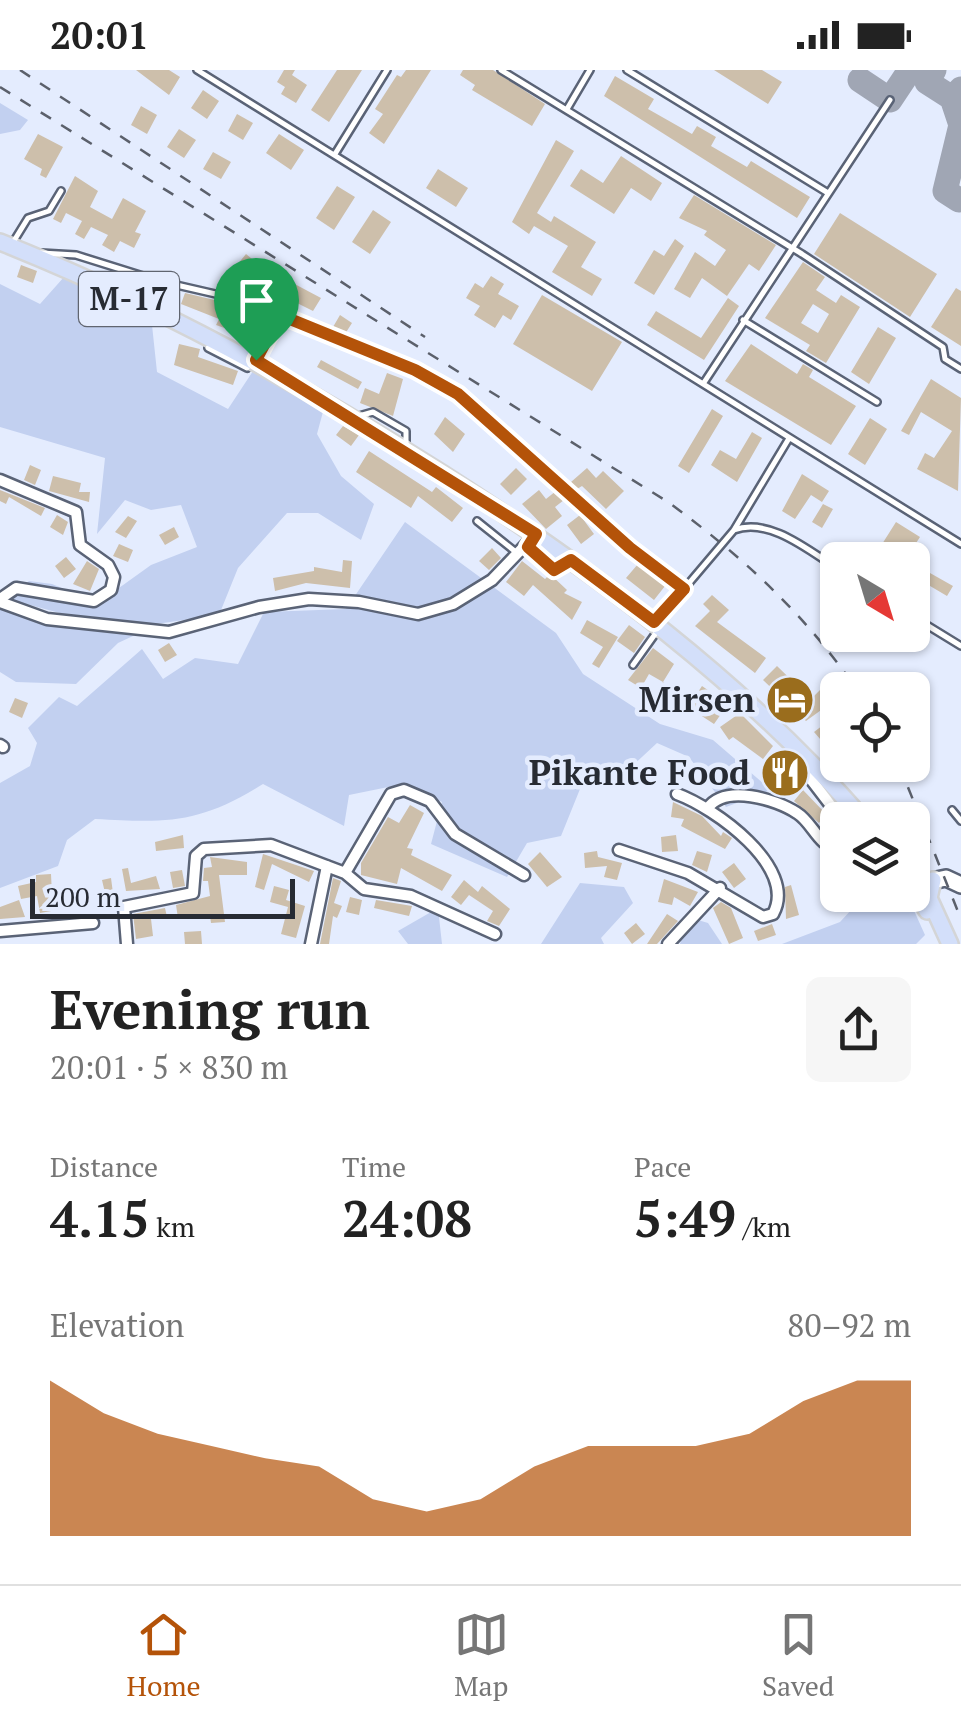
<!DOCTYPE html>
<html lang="en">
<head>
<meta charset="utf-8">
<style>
	body { margin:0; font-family:"PT Serif",serif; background:#f6f6f6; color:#222; height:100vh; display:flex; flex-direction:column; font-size:38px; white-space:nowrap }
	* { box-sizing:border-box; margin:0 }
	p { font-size:32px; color:#767676 }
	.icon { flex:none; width:55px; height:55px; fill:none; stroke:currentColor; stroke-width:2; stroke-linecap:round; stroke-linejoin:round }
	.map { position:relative; height:874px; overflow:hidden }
	.sheet { display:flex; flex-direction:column; background:#fff; flex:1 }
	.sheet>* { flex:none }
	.needle { width:65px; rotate:142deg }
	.fabs { position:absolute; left:820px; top:472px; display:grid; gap:20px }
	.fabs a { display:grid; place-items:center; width:110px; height:110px; border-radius:15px; background:#fff; box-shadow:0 2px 8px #0004; font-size:50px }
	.scale { position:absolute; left:30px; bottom:25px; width:265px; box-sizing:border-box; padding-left:10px; border:5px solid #272b33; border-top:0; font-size:28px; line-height:35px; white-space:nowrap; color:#272b33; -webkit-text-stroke:8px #e4ecfe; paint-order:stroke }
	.pin { position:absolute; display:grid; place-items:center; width:85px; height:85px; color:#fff; margin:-102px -42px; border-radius:50% 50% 50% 0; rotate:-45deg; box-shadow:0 0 10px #0007 }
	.pin .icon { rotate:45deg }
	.round { display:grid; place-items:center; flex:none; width:105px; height:105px; border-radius:15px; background:#f6f6f6 }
	.headline { display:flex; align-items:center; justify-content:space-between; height:170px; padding:0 50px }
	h1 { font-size:55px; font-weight:700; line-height:75px }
	.figures { display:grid; grid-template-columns:repeat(3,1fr); gap:15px; height:170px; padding:10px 50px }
	.figures div { display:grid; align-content:center }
	.figures b { font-size:50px; font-weight:700 }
	.figures small { font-size:28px; font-weight:400 }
	.figures p { font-size:28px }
	.chart { height:280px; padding:20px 50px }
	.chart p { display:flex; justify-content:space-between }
	.chart svg { width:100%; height:180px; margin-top:10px; fill:#b45309; opacity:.7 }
	.status { display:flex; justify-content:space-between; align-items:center; height:70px; padding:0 50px; background:#fff; direction:ltr }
	.status svg { height:28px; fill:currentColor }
	.tabs { display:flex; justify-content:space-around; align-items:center; height:140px; border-top:2px solid #e0e0e0; background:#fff; font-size:28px; color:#767676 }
	.tabs a { display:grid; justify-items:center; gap:5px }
	.tabs .selected { color:#b45309 }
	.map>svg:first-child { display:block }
</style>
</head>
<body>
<div class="status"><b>20:01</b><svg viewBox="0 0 49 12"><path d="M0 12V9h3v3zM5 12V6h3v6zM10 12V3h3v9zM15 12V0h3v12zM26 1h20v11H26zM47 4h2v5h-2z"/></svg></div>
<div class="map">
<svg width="961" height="874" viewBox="0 0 961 874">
	<rect width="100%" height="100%" fill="#e4ecfe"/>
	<path fill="#c2d0f0" d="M0,33L28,50L20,60L0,64Z
		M64,207L152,255L157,302L228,339L255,298L324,338L317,364L341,406L374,434L361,470L318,443H287L238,498L219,545L149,555L90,551L7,529L29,511L52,514L98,533L151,495L197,477L181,435L151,440L125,430L97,464L105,388L0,357V214L40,234Z
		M405,452L556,563L583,604L660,654L713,670L771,720L726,737L689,687L657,673L614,713L580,719L561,766L527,773L507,807L431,774L442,732L403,714L349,725L344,756L263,714C199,754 168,753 95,749L67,770L58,796L0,818V713L30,696L37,673L28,658L59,627L77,636L142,579L163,609L195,588L238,594L264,542L346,539Z
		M0,532L47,549L148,559L118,573L76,614L16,612L0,602Z
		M580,813L624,817L633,833L601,868L604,874H541Z
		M865,825H907L925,865L916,874H782L840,852Z
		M438,838L442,874H408L398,861Z
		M688,847L708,853L722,874H680Z"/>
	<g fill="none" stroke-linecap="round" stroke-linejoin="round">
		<path stroke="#a0a6b4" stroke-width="25" d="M934,0L927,12L952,28L961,19
			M860,10L890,30L910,0
			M952,28L961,55L945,121L959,130"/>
	</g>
	<path fill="#cdbfab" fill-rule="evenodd" d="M136,0H169L180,7L169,25Z
		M284,0H295L292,5L307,15L296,33L281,24L285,17L277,12Z
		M337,0H362L329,52L311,40Z
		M406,0H431L384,74L369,63L383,44L375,39L397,5L401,7Z
		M463,0H493L545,34L532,56L472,20L475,15L460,5Z
		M714,0H762L782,12L768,34Z
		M615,6L654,29L648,39L692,64L697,56L716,67L711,76L747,97L751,91L810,127L797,148L604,26Z
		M203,20L219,31L207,49L191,38Z
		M141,36L157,45L147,64L131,55Z
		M237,44L253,53L243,70L228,61Z
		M179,59L196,70L184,88L167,77Z
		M38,64L63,77L46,108L40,105L42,99L24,89Z
		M279,64L304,80L291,100L266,83Z
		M556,70L574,81L537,143L551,152L554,146L596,172L581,197L602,209L592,226L552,202L568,176L534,156L529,164L512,152Z
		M213,82L231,92L221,109L203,99Z
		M621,86L662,113L651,131L631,118L614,144L570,116L581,99L603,113Z
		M438,99L468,118L456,137L426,118Z
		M75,106L98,121L90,137L112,149L123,128L146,141L135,162L141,164L134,178L120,171L114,182L102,175L108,165L91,157L84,169L75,164L82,151L66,143L61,153L53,149Z
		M337,116L355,127L334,160L316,148Z
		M694,125L776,175L759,201L749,194L727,226L702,208L690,228L674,219L695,182L715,196L726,180L704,165L707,161L679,148Z
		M373,140L391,152L370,184L352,172Z
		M840,143L937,204L910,247L814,184Z
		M675,169L684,176L654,225L634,213L654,180L664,186Z
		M246,184L257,193L249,204L237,195Z
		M803,192L825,207L816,220L836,233L841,225L860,237L826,293L806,281L810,275L765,248ZM813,234L829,244L818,263L801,253Z
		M21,195L37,201L33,213L17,207Z
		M491,206L504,214L498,224L519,236L511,250L503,245L495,258L474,245L480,236L466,228L475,213L483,218Z
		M289,211L321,228L313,241L281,225Z
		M956,218L961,221V276L931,257Z
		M185,223L240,236L259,243L253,258L237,252L233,261L216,255L219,249L181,234Z
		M542,225L622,272L592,321L513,274Z
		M728,228L739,236L704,290L647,255L656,241L701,268Z
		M340,245L352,253L345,264L333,257Z
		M878,257L896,268L869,314L851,302Z
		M179,274L200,279L198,287L238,301L233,315L174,295Z
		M751,274L797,304L803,294L813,300L809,307L856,336L831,375L725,311Z
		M321,290L362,312L358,319L317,297Z
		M387,303L403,309L393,346L360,333L365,318L379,324Z
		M931,309L961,328L958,421L917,399L925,383L934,388L952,361L921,342L909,365L901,361Z
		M712,339L723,346L689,403L678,396Z
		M445,347L465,364L453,382L434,364Z
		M870,348L887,359L865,395L848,384Z
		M343,356L359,365L351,376L336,365Z
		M752,362L762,368L737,412L711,395L720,380L736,389Z
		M369,381L432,422L436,417L463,438L452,452L418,426L411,438L356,402Z
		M30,395L41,400L35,415L24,410Z
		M516,398L527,409L511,425L500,414Z
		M587,398L596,408L603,401L624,421L606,439L582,416L577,419L571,412Z
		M802,404L829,421L822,432L811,425L795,449L782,441Z
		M53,406L81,413L79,422H90L89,432L49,421Z
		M0,420L45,438L41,446L9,427L6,434L0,431Z
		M539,420L546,429L556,421L564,430L555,437L562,446L546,459L522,434Z
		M823,434L833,439L822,458L812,452Z
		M57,445L68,452L63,465L50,457Z
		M580,445L594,464L581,474L567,455Z
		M128,446L137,451L126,468L115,462Z
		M896,452L920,467L905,490H872Z
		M174,457L179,467L165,475L159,465Z
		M119,474L133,480L128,492L113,486Z
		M492,478L501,488L489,500L479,491Z
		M66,487L76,499L64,508L55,496Z
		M343,490L352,491L350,518L306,513L275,521L273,508L314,501V497L342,502Z
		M87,491L99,499L90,521L73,514Z
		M522,491L545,509L550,504L567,520L564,523L582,532L572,550L533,515L524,526L506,512Z
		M638,494L665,516L654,530L626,508Z
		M930,503L953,516L947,526L925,513Z
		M712,525L729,540L717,552L766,588L755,603L695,556L710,541L703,534Z
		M587,550L618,567L599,598L592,594L603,577L580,563Z
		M629,555L645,567L634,583L617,571Z
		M169,573L177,585L165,592L158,580Z
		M653,578L674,594L663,612L649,604L641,618L628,610Z
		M777,596L811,629L822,618L835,630L806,651L763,610Z
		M663,612L689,630L680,644L653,626Z
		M702,616L728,634L714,654L688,637Z
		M15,628L28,633L22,648L9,642Z
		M740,643L773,676L763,689L733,667L729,670L720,657Z
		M831,649L838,657V669L827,677L814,662Z
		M780,691L793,701L784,714L771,704Z
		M803,720L826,744L819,753L794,731Z
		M673,732L702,746L721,766L723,762L732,768L725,779L681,756L684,749L671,747Z
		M410,735L424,743L407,778L413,779L411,785L452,805L442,821L401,798L397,814L361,805V793L388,747L399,753Z
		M183,765L184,778L156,781L155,772Z
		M676,765L678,781L662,782L661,767Z
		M597,781L598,787L622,793L617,810L604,807L607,796L585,798L584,783Z
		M697,781L712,785L707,802L692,795Z
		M540,782L562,807L547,817L528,794Z
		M263,784L314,801L309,812L272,794L264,820L255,817Z
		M210,787L247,792V805H219L225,852L211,853L210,846L178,848L176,835L210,826L208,811H203L204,798L212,797Z
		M734,793L746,809L734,818L722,802Z
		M128,798L131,813L156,806L160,819L126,821L122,799Z
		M182,800L185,816L173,818L170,802Z
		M51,804L52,825L82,819L85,835L40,843L37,826L21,829L18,816L36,812V805Z
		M111,808L114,831L99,835L98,824L105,823L102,810Z
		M333,808L341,811L334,833L342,836L337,848L333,846L329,874H320Z
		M664,809L698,822L690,836L674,827L672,835L658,832Z
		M464,810L478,822L482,816L510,839L499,856L487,851L493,841L469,825L461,835L451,827Z
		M791,815L799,845L786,849L785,817Z
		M274,816L289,820L286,830L305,836L296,868L281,864L288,837L270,832Z
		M350,827L362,830L359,845L346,842Z
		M19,830L25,847L0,849V837Z
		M376,830L412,836L409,846L374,838Z
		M721,832L731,838L743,868L729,874L713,838Z
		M165,838L167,847L151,849L153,866L136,869L133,844Z
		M667,844L678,851L657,874H647Z
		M636,853L645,864L632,874L624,863Z
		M772,854L776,865L758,871L754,861Z
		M201,861L202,874H185L184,862Z"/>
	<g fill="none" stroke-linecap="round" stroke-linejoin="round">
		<g stroke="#5a6376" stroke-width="10">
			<path id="lane" d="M197,0L961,474
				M501,0L802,184L943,277L945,289L961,299
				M627,0L828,123
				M567,39L590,0
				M335,84L387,0
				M12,174L28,148L49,141L61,121
				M41,183L76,185L159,211L246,231L415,300L486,346L630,479L684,519L656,550
				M743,250L877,332
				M208,278L247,298L280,245
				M703,314L890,30
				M359,346L373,342L406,361V377
				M477,451L517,483
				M734,460C769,447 808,480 838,499
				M528,477L555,500L569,491
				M684,519L734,460L788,370
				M912,546L961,576
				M633,595L658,560
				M952,740L961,751"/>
		</g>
		<g stroke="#5a6376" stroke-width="15">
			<path id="street" d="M0,410L76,442L80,475L108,495L114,507L111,520L94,531L16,518L0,529
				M0,532L47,549L169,562L259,537L309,529L359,532L418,544L453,534L492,510L536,464
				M0,675L3,677
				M798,678L796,690L842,750
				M708,738C725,714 776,729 797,743C813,753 818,776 838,779
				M619,780L688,803L763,847L773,844C799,797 713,737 677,724
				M345,803L391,724L404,720L430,731L455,764L524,805
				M0,861L93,853
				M127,874L124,837L193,823L196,786L204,779L271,775L345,803L364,819L411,826L495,864
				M311,874L327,796
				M668,874L720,818"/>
		</g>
		<g stroke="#5a6376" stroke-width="20">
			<path id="secondary" d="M913,815L946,808L961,815"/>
		</g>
		<g stroke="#d4d5d6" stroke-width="20">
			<path id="primary" d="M0,172C156,234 302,314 443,404C597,503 743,612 864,750
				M933,810L929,828L950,874
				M912,814L927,841"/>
		</g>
		<use href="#lane" stroke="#fff" stroke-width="5"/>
		<use href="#street" stroke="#fff" stroke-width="10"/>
		<use href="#secondary" stroke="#fff" stroke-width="15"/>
		<use href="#primary" stroke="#d3dffa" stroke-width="15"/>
		<path stroke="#5b606b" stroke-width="2.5" stroke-dasharray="12 12" stroke-linecap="butt" d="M20,0L425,267
			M0,17L668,432C742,486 805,544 857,620
			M899,695L961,849"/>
	</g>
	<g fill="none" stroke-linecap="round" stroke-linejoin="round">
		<g stroke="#fff" stroke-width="20">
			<path id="route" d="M280,245L415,300L458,324L630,478L684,519L654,552L571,490L554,500L528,477L536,464L256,290Z"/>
		</g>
		<use href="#route" stroke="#b45309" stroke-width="12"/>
	</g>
	<defs>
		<g id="hotel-disc" transform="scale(2.5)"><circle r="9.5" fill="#9a6d1d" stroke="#e4ecfe"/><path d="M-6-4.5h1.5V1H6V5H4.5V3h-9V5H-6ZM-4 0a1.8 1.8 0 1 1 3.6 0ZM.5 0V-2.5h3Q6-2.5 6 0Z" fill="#fff"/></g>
		<g id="restaurant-disc" transform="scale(2.5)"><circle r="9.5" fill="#9a6d1d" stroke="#e4ecfe"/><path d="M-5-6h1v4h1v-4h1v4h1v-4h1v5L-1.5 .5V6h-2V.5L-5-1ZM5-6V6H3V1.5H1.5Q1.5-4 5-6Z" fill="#fff"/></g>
	</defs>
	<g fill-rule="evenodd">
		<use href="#hotel-disc" x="790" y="630"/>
		<use href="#restaurant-disc" x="785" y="703"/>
	</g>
	<g text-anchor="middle" stroke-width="9" stroke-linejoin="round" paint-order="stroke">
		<rect fill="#e4ecfe" stroke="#606570" stroke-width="2.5" x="79" y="202" width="100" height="54" rx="8"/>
		<g font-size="32" font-weight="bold" fill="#272b33">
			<text x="129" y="240">M-17</text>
		</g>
		<g font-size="35" font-weight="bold" fill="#272b33" stroke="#e4ecfe" text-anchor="end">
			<text x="755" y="642">Mirsen</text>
			<text x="750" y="715">Pikante Food</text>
		</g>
	</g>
</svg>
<div class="fabs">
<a><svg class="needle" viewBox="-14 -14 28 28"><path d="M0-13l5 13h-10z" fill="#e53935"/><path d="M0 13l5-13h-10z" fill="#767676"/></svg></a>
<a><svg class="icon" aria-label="locate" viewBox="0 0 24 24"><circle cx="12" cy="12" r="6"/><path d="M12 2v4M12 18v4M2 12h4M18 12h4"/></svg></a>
<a><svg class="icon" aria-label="layers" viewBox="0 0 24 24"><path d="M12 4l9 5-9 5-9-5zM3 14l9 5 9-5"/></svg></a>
</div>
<div class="scale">200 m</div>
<div class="pin" style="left:256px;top:290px;background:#1e9e55"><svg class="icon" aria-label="arrive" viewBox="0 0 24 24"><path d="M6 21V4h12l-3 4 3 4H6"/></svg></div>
</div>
<section class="sheet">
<div class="headline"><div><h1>Evening run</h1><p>20:01 · 5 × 830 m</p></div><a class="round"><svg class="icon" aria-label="share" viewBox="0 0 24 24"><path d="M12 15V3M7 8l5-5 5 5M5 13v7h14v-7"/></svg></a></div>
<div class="figures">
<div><p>Distance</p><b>4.15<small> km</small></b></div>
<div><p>Time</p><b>24:08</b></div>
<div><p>Pace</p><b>5:49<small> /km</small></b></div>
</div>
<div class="chart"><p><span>Elevation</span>80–92 m</p>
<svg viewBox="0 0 160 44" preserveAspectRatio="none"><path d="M0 44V6L10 14L20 19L30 22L40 25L50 27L60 35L70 38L80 35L90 27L100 22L110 22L120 22L130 19L140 11L150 6L160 6V44z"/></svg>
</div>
</section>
<nav class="tabs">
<a class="selected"><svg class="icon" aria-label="home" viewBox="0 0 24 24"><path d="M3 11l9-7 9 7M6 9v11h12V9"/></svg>Home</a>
<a><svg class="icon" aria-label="map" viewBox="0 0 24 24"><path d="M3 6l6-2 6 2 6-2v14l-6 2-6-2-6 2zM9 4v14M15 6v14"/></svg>Map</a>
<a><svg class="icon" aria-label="saved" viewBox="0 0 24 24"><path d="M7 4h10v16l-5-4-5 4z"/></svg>Saved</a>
</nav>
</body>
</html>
